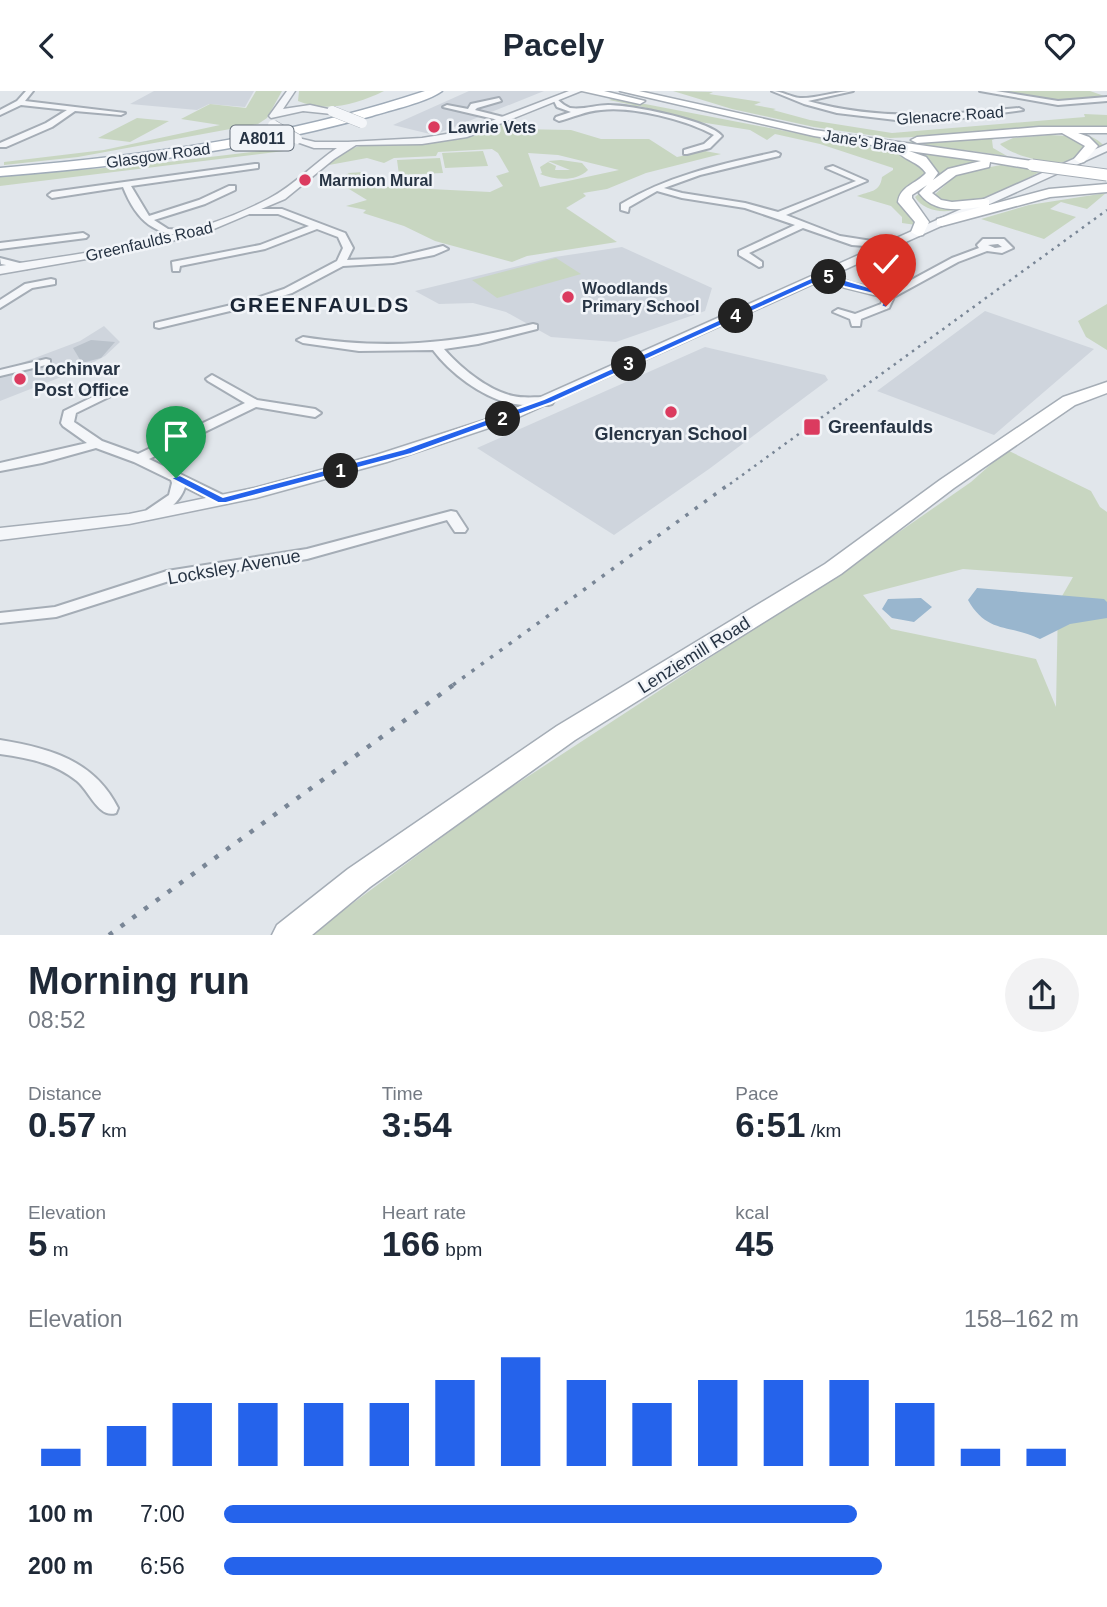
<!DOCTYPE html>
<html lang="en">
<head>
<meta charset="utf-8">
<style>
	body { margin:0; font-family:Helvetica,sans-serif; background:#f2f2f3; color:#1f2937; height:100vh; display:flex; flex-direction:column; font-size:26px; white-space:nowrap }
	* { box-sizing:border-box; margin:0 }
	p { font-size:23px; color:#747a83 }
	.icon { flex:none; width:38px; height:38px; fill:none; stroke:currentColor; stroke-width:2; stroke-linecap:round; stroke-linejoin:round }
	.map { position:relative; height:844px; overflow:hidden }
	.drawer { display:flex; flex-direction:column; background:#fff; flex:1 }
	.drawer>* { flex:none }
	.pin { position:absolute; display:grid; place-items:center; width:60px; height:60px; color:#fff; margin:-72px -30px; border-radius:50% 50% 50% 0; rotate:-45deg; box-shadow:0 0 7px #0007 }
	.pin .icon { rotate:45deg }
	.km { position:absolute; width:35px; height:35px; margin:-18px; border-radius:50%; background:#222; color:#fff; font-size:19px; line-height:35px; text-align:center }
	.round { display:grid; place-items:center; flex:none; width:74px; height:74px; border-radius:37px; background:#f2f2f3 }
	.overview { display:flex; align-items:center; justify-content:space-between; height:119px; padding:0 28px }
	h1 { font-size:38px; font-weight:800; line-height:52px }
	.metrics { display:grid; grid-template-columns:repeat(3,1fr); gap:10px; height:119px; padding:7px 28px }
	.metrics div { display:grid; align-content:center }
	.metrics b { font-size:35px; font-weight:800 }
	.metrics small { font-size:19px; font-weight:400 }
	.metrics p { font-size:19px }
	.chart { height:196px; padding:14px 28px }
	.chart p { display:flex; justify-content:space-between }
	.chart svg { width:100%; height:126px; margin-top:7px; stroke:#2563eb; stroke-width:6 }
	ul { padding:0 28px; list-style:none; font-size:23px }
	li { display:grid; grid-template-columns:112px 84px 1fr; align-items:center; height:52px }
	li i { height:18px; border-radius:9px; background:#2563eb }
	header { display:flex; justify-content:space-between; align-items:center; height:91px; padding:0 28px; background:#fff; font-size:32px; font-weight:800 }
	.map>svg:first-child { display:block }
</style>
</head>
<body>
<header><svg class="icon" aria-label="back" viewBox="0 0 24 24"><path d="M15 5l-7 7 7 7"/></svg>Pacely<svg class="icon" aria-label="heart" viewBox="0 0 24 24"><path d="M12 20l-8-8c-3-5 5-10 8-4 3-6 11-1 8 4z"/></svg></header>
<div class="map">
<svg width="1107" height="844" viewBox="0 0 1107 844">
	<rect width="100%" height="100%" fill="#e1e6eb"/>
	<path fill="#cfd5dd" d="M154,0H254L245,16L209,13L197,19L130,13Z
		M469,0H544L434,44L393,34Z
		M622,156L712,197L705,220L616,251L551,246L506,221L473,212L439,213L415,200L555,166Z
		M985,220L1094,258L994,344L877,300Z
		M104,235L120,251L105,265L79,279L0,310V280L80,250Z
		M705,256L825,284L828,289L709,378L614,444L477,357Z"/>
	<path fill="#c8d6c1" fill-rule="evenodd" d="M256,0H282L267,27L258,33L78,66L4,74V71L104,59L220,34L181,28L210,13L246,17Z
		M299,0H384C358,13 326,22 298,10Z
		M673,0L713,1L709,3L761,11L754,14L776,18L773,19L810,29L892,42L1085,26L1084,23L1107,24V38L890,47L814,36L732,18Z
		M996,0H1090L1107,6L1052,10Z
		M614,7L899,62L911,66L927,82L906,98L916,134L902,132V126L891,115L857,105C869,100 880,102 882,86L893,79V77L820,53L775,43L767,49L750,39L681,28L683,26L639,15L629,16L633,14L609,9Z
		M137,27L169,30L130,51L98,47Z
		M501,34L517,38L571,39L601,48H649L677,66L705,60L721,63L646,82L607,98L583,102L586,105L566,117L617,151L527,165L512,171L435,150L404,135L363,122L366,119L346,115L367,109L336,90L349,82L363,81V92L371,95L490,101L503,95L496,85L509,81L498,62L492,58L438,61L436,65L394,67L384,72L367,67L329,74C354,42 408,54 443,50C463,47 482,41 501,34ZM528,62L558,64L619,79L540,96Z
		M1039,41C1059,41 1090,38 1104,55L1099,56C1082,35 1014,38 992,49L993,57L1007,65L905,51Z
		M1050,44L1069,45L1091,55C1084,62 1072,70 1063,71C1046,73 1011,64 1000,53L1013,47Z
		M861,52L990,70L974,73L922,103L961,117C946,123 924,121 915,106L938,86V82C924,58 885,57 861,52Z
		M277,58L284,60L0,95V85L143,74Z
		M483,60L488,75L445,77L442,62Z
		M440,67L443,82L399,84L397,69Z
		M561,69L582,72L588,79C576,91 555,89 540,83L542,82L540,76L548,71L556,75L555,79H570L548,70Z
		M1001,74L1044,79C1018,91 959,128 934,104L959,82Z
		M1106,102L1087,118L1061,111L1050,118L1076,126L1044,148L981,128L1029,114Z
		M556,167L581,183L497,207L472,189Z
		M1107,213V259L1086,246L1078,230Z
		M1007,359L1091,400L1100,416L1107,421V844H310L492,709L850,475L971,391ZM963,478L1073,486L1058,512L1056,616L1036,568L891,538L863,504Z"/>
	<path fill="#99b6ce" d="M977,497L1104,508L1107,511V527L1070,533L1040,548C1009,533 987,543 968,509Z
		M921,507L932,516L914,531L892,527L882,518L888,508Z"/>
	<path fill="#bac2cb" d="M91,249L115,251L101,267L82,272L73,257Z"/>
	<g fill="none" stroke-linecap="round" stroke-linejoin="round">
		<g stroke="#a5adb6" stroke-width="4">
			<path id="minor" d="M26,0H33L25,10L125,22L121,24L75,20L52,36L6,56H0V52L46,32L67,19L21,14L0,24V19L17,10Z
				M772,0C782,0 790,6 800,7C814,8 837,0 853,0L808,10C878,30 947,24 1019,17L1023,19L955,28L896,29L837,22L804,13Z
				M980,0H996L1058,10L1107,6V10L1058,14Z
				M499,7L501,10L477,17L475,19L507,27V31L443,16L447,14L468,18L471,13Z
				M553,8H557C561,12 565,15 570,17C583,19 596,14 608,14C630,14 709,29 722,45L710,57L687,63H684V59L704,53L714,44C686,29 633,15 601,19C586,20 574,26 559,30L555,28L556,26L571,21L557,16Z
				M776,61L780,63L779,65L700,84L664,97L682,102L745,112L778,121L856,90L826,77L833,75L867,90L786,124L840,145L891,153V157L852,154L803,137L749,162L762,171V175L759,176L739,164V160L795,134L745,117L682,107L657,100L629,116L628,121L621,119V113C669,84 722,73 776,61Z
				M255,73H258V77L131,95L149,125L199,109L229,95H235V99L205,113L154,129L168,138L195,140V144L192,145C155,145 137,131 123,96L52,107L48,104L52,101Z
				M251,118H282L345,142L353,157L347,169L393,167L443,155L448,158L434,164L393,172L343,175L292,202L251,215L159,237L155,236V232L244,211L284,198L337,170L343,157L338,146L317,138L265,158L180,175L179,180H173L172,171L260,154L309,135L278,123H248V119Z
				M83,142L88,145L86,147L0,158V152Z
				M983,148H1004L1013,157L1002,162L987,160L958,171L894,206L889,217L861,228L860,235H852L850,228L833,221L838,218L855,223L881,213L884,206L844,196L821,186V182H829L851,192L889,201L952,167L979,157L977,154ZM998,153L1002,156L995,157L988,154Z
				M0,167L31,175L26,178L1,173Z
				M51,188L55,189V193L32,197L0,217V209L25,193Z
				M533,233L537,234V238L478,253L444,258C461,277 487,299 513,305C526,308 539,305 552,307L554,310L552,313L548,314C535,314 522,315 509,312C481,305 450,282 433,259L359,260L303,252L297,249L303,246C385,259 454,253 533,233Z
				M46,268L50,269V273L0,285V279Z
				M212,284L257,309L315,318L321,322L315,326L256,316L149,368L227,406L229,409L227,412H217L185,396C181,410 163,427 147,425L145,422L147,419L169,404L172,392L171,389L134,371L96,357L42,372L0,380V372L87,352L63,335L61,332L64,320L109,298H117L119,301L76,322L74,331L102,350L138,363L245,312L208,290L206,288Z
				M451,420L456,421L467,438L465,441H455L447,429L307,468L169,490L56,526L0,532V522L55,516L167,480L307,458Z
				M0,649C49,657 94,669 118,717L116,722C99,728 90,701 77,690C55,672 28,667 0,663Z"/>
		</g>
		<g stroke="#a5adb6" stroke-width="3">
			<path id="tertiary" d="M287,0H295L283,18L310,14L337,20L332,23L303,20L271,27L269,25Z
				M569,0H581L467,46L422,53L356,54L334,68L285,108L209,140L138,159L0,183V175C90,161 187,151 268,108C294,95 313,73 337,57H314L294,50V46L315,51H348L422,47L465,40Z
				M1107,53V60L510,330L387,371L256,407L129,433L0,449V437L129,423L254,397L376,364L500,324Z"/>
		</g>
		<g stroke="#a5adb6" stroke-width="3">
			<path id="secondary" d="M582,0H604L645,10L640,13Z
				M620,0H639L814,39L1032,70L1038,74L1032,78L990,71L989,76L956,84L932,102L941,109L952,111L984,108L989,109V114L1049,98L1107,93V101L1050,106L942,135L937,134V128L981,116C958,119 934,122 919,102L927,94L912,104V107L929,131L923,144L918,145L911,141L915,131L898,111C900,95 916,93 926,82C917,70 908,71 899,62L904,59L814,45ZM909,60L981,70L948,78L933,89L938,82L926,66Z
				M1039,36H1107V42H1078L1089,46L1098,55L1084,71L1080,72L1074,68L1085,55L1062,42L917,52L911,49L917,46Z
				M1107,291V302L1075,314L954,397L841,483L575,649L370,796L312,844H272L277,834L348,778L557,635L825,473L940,389L1063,306Z"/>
		</g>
		<g stroke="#9fabb8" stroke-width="3">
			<path id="primary" d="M425,0H442C427,11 391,19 372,25C250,59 126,75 0,85V77C145,65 287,46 425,0Z"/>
		</g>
		<use href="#minor" fill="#f4f6f9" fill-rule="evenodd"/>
		<use href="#tertiary" fill="#f4f6f9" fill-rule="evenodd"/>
		<use href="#secondary" fill="#fff" fill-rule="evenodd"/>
		<use href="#primary" fill="#fff" fill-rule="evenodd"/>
		<path stroke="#798696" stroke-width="2.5" stroke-dasharray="2.5 5" stroke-linecap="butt" d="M730,393L1107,119"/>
		<path stroke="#798696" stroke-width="3.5" stroke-dasharray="3.5 8" stroke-linecap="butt" d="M453,594L732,391"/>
		<path stroke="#798696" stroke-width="4.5" stroke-dasharray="4.5 10" stroke-linecap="butt" d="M109,844L456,592"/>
		<g stroke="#a5adb6" stroke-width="11" stroke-linecap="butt">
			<path id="tertiary-bridge" d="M332,20L362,32
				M273,34L297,48"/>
		</g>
		<g stroke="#a5adb6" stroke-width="13" stroke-linecap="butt">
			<path id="secondary-bridge" d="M1032,74L1107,84"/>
		</g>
		<use href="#tertiary-bridge" stroke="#f4f6f9" stroke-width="10"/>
		<use href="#secondary-bridge" stroke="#fff" stroke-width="11"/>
	</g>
	<path fill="#2563eb" stroke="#fff" stroke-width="2" d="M822,182L895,204L886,217L881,215L886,206L845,196L825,187L551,312L411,363L226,412H218L170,387L180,384L223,406L404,358L544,308Z"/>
	<g fill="#db3b5f" stroke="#f1f4f8" stroke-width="2.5">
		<circle cx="434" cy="36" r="7"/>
		<circle cx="305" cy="89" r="7"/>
		<circle cx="568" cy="206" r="7"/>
		<circle cx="20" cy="288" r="7"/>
		<circle cx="671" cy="321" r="7"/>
		<rect x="803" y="327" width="18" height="18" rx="3.5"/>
	</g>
	<g text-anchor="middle" stroke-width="5" stroke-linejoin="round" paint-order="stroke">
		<g font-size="16" fill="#273444" stroke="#f1f4f8">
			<text transform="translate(950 24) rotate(-4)" y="6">Glenacre Road</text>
			<text transform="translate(865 50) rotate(9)" y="6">Jane's Brae</text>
			<text transform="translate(158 64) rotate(-8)" y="6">Glasgow Road</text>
			<text transform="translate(149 150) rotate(-13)" y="6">Greenfaulds Road</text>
		</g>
		<g font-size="16" font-weight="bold" fill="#273444" stroke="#f1f4f8" text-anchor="start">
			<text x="448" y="42">Lawrie Vets</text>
			<text x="319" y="95">Marmion Mural</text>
			<text x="582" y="203">Woodlands<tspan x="582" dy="18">Primary School</tspan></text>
		</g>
		<rect fill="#f1f4f8" stroke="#646e7a" stroke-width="2" x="230.5" y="34.5" width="63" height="25" rx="5"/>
		<g font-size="16" font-weight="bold" fill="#273444">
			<text x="262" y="53">A8011</text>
		</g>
		<g font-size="18" font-weight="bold" fill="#273444" stroke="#f1f4f8" text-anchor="start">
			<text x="34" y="284">Lochinvar<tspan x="34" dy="21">Post Office</tspan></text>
			<text x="828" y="342">Greenfaulds</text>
			<text x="671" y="349" text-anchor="middle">Glencryan School</text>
		</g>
		<g font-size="18" fill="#273444" stroke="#f1f4f8">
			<text transform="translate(234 476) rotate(-10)" y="6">Locksley Avenue</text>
			<text transform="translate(694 564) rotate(-32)" y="6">Lenziemill Road</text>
		</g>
		<g font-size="21" font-weight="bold" letter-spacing="2" fill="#1a2535" stroke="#f1f4f8">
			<text x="320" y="221">GREENFAULDS</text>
		</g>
	</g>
</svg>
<div class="pin" style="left:176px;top:387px;background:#1e9e55"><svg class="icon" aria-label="arrive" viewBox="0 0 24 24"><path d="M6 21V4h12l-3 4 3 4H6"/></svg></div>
<div class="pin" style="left:886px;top:215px;background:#d93025"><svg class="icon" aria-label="check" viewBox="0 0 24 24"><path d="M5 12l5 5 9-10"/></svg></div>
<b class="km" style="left:341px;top:380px">1</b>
<b class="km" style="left:503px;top:328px">2</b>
<b class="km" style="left:629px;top:273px">3</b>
<b class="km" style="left:736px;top:225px">4</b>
<b class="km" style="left:829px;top:186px">5</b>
</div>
<section class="drawer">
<div class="overview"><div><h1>Morning run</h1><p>08:52</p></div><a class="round"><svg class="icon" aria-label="share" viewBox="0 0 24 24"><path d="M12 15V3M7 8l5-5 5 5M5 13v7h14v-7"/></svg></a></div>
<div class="metrics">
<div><p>Distance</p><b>0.57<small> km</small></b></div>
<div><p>Time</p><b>3:54</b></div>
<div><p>Pace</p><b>6:51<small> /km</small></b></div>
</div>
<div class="metrics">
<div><p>Elevation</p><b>5<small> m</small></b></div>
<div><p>Heart rate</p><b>166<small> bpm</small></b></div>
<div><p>kcal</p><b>45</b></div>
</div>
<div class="chart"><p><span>Elevation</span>158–162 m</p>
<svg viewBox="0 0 160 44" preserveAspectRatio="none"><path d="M5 44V38M15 44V30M25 44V22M35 44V22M45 44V22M55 44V22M65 44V14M75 44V6M85 44V14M95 44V22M105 44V14M115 44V14M125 44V14M135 44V22M145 44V38M155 44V38"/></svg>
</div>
<ul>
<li><b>100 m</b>7:00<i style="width:74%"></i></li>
<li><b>200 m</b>6:56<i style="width:77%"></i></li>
</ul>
</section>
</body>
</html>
